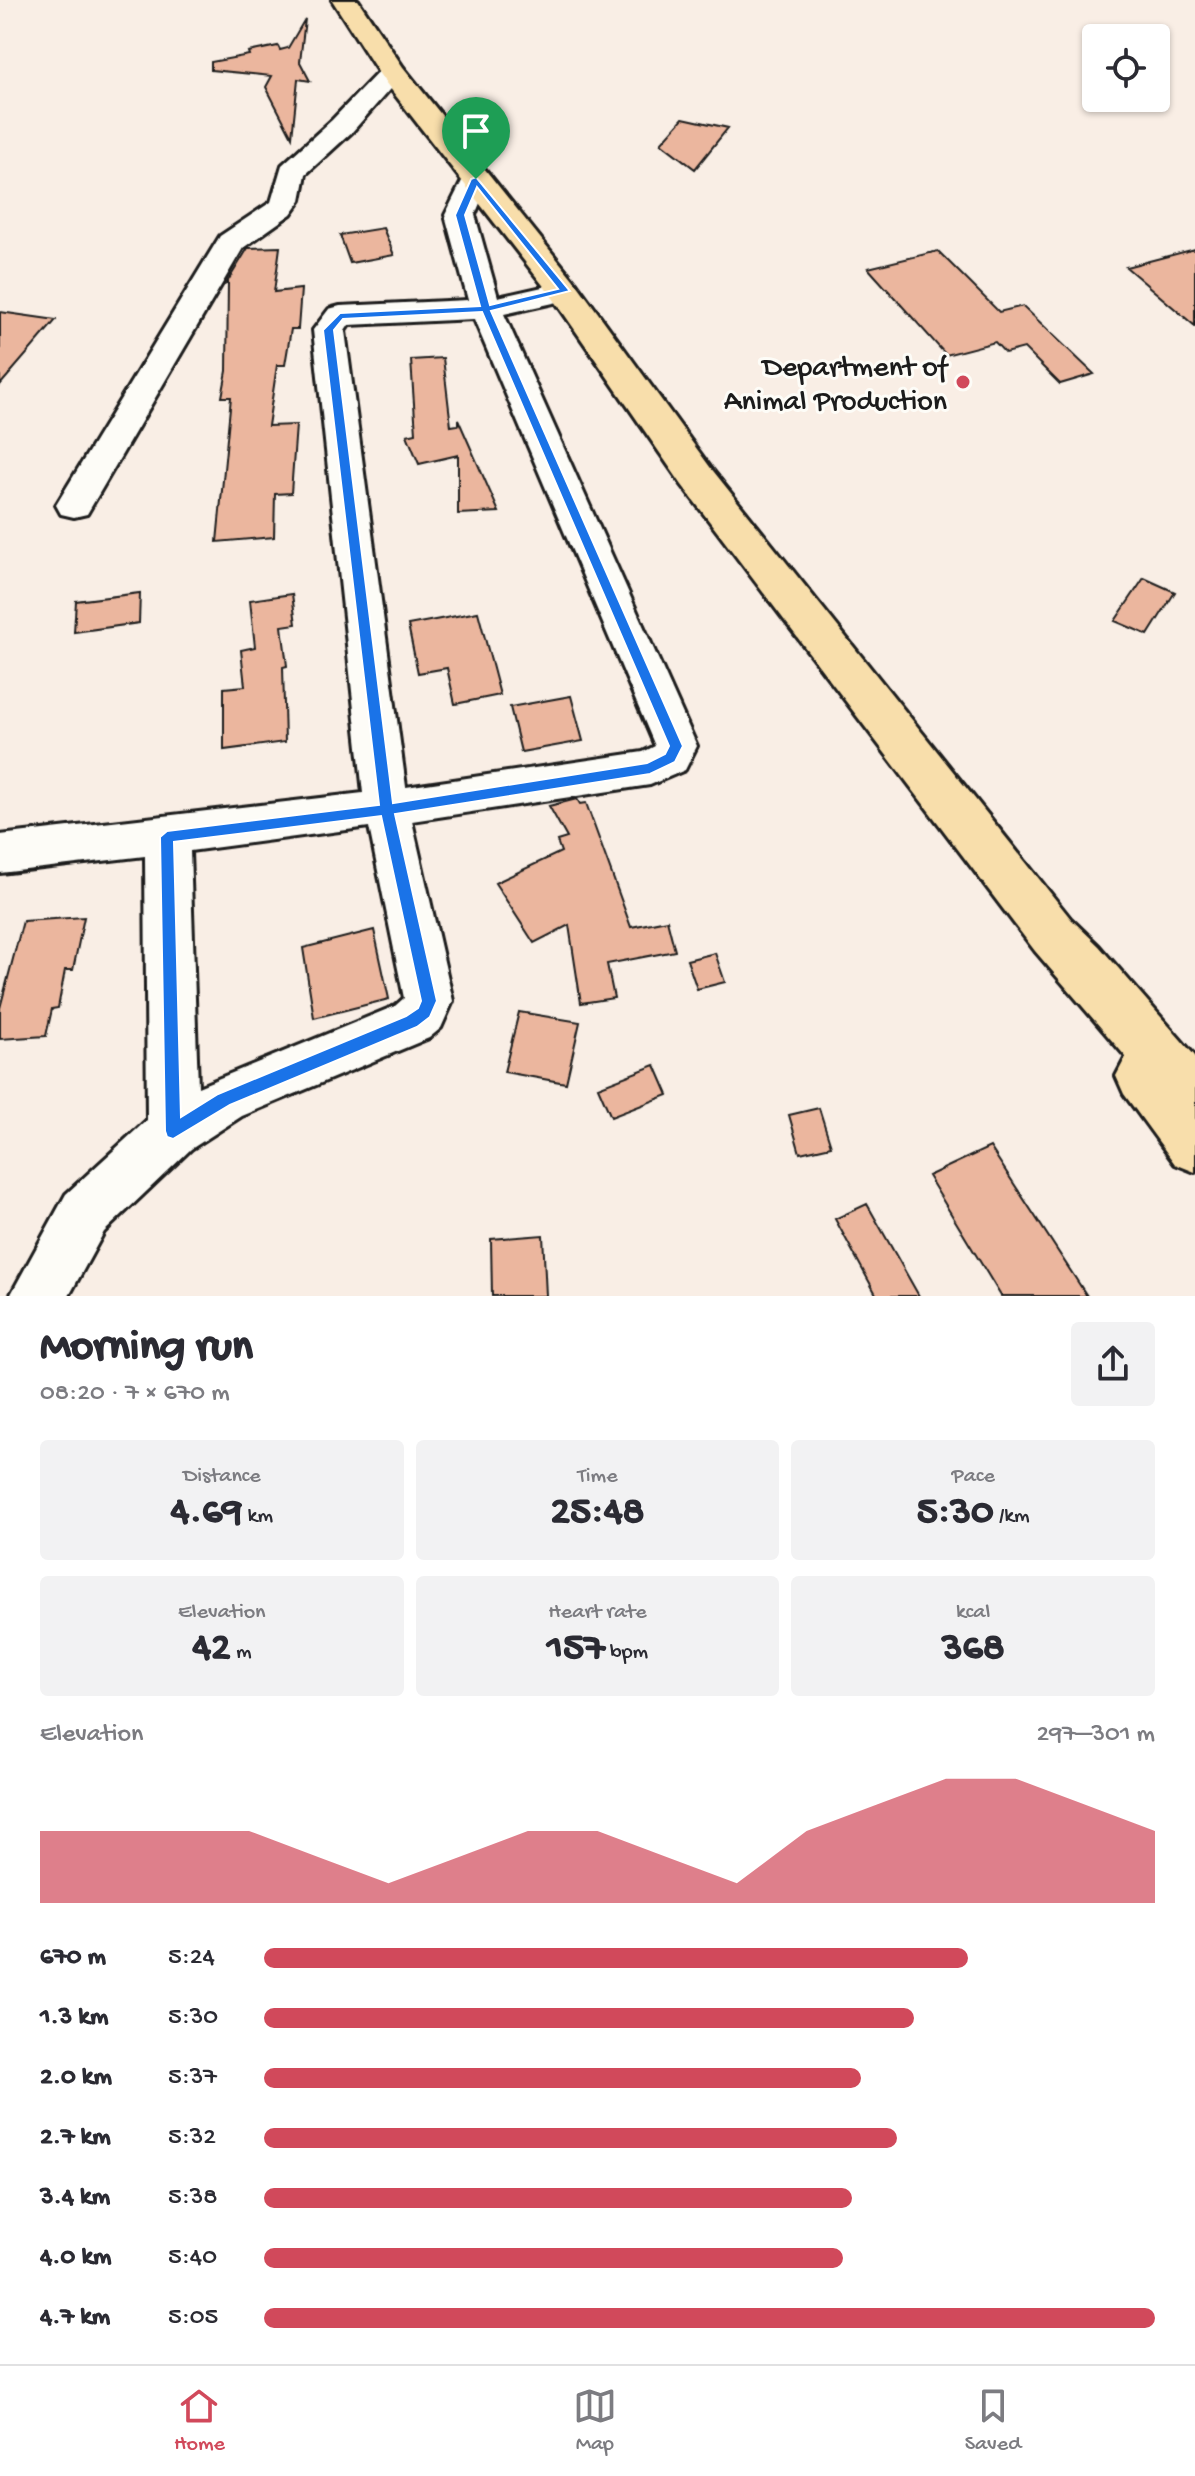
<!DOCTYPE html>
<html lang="en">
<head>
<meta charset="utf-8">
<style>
	body { margin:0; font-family:"Gochi Hand",sans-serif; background:#f2f2f3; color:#2b2b33; height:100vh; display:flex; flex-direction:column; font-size:30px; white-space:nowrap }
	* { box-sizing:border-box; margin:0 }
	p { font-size:26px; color:#7c7c81 }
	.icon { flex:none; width:44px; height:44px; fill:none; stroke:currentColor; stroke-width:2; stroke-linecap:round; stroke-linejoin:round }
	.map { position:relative; height:1296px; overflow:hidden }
	.details { display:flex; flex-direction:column; background:#fff; flex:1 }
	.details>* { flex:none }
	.fabs { position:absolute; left:1082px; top:24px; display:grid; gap:16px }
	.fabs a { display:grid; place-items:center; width:88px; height:88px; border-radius:8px; background:#fff; box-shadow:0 2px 6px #0004; font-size:40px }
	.pin { position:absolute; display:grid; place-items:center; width:68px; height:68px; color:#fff; margin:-82px -34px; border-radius:50% 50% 50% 0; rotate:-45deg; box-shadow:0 0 8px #0007 }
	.pin .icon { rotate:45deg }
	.round { display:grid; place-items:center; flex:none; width:84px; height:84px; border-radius:8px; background:#f2f2f3 }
	.head { display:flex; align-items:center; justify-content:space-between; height:136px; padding:0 40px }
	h1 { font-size:44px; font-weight:700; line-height:60px }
	.figures { display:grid; grid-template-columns:repeat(3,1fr); gap:12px; height:136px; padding:8px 40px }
	.figures div { display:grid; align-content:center; border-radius:8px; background:#f2f2f3; text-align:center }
	.figures b { font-size:40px; font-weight:700 }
	.figures small { font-size:22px; font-weight:400 }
	.figures p { font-size:22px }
	.chart { height:224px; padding:16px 40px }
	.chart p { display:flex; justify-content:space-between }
	.chart svg { width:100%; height:144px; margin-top:8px; fill:#d1495b; opacity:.7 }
	ul { padding:0 40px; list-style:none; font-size:26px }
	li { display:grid; grid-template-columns:128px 96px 1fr; align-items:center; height:60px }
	li i { height:20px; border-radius:10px; background:#d1495b }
	.menu { display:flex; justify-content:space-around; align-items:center; height:112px; border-top:2px solid #e1e1e2; background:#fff; font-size:22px; color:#7c7c81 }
	.menu a { display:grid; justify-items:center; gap:4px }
	.menu .current { color:#d1495b }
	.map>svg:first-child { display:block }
</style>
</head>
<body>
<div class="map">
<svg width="1195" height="1296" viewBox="0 0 1195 1296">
	<rect width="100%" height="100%" fill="#f9eee5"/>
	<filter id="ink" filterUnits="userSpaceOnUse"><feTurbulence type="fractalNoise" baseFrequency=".0125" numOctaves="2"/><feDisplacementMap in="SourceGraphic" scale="16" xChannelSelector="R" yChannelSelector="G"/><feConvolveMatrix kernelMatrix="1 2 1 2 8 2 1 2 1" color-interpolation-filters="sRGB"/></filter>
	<g filter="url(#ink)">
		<path fill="#ebb69e" stroke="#1c1c1c" stroke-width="2" d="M305,19L300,62L310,81L298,79L292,137L266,87L272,76L211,70V62L249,55L248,52L278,46L280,50L288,48Z
			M683,118L728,128L695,169L661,143Z
			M383,228L394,255L350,263L340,235Z
			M280,247L274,292L301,289L298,329H291L285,365H277L268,426L296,425L291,493L275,494L274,537L217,542L231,397H222L227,371L228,283L226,284L248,248Z
			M1195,249V326L1126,267Z
			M938,251L999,312L1023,306L1094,374L1060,384L1024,348L1005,353L995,342L946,355L868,268Z
			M0,312L56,320L0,385Z
			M443,358L451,426L458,425V419L499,512L458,514V455L419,464L407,435L416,433L411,360Z
			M1144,578L1175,592L1148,635L1115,621Z
			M140,593L139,623L74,632L76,601Z
			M292,594L296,624L282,626L287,666L283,667L285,742L224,750V688L245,686L241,650L255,647L250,600Z
			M478,612L500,695L455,704L447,668L418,673L408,625Z
			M571,696L583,741L521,752L510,707Z
			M577,799L580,804L586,803L631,927L667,920L675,951L607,964L614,998L581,1003L569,925L534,943L495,883L561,852L557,841L567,838L549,806Z
			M84,917L73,970H65L58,1008L52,1009L46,1036L0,1039V1008L23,921Z
			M374,930L389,999L314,1018L303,948Z
			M715,953L725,982L697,989L687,960Z
			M519,1012L580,1022L566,1083L504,1072Z
			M655,1065L668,1095L611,1117L598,1087Z
			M819,1108L831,1146L800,1153L789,1115Z
			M990,1147L1087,1296H1001L928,1176Z
			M867,1204L919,1296H877L835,1219Z
			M543,1235L546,1296H492L491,1239Z"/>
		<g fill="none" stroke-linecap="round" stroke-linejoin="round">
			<g stroke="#1c1c1c" stroke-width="6">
				<path id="minor" d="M392,64L401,67L405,72L352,132L306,174L301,200L291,214L243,248L87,514L74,517L61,514L56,505L220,236L271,202L282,165L332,120L383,67Z
					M476,171L486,173L490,179L475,215L498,297L565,282L576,284L581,291L576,298L504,314L697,746L685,770L650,785L412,821L453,1001L441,1028L429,1038L242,1116L191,1149L104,1232L69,1296H10L66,1194L147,1120L145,856L0,873V835L363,793L313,330L329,309L340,306L468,300L445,215L466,173ZM474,319L655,746L643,752L406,787L345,331L349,325ZM369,827L404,998L395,1006L198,1087L190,851Z"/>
			</g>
			<g stroke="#1c1c1c" stroke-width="6">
				<path id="primary" d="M332,0H358L403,67L577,284L710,467L1071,919L1099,946L1195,1056V1172L1175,1164L1124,1094L1116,1076L1126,1057L1035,951L682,485L553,298L382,78Z"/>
			</g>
			<use href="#minor" fill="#fdfcf7" fill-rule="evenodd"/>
			<use href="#primary" fill="#f8deab" fill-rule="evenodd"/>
		</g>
	</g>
	<path fill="#1a73e8" stroke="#fff" stroke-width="2" fill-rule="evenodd" d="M476,177L570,291L491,311L683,746L675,762L650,774L395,814L437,1001L430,1017L417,1027L230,1105L173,1139L167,1137L165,1131L160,837L167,831L379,805L323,330L340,313L480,306L455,215L471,179ZM477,187L558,289L490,305L465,215ZM482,312L669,746L665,754L647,763L393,803L334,330L343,319ZM381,816L421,1001L418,1008L406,1016L218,1094L181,1117L174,842Z"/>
	<circle fill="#d1495b" stroke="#fdfcf7" stroke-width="3" cx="963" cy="382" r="8"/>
	<g text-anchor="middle" stroke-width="6" stroke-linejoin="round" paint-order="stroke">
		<g font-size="30" fill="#1c1c1c" stroke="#fdfcf7" text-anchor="end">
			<text x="947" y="375">Department of<tspan x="947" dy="34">Animal Production</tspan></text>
		</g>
	</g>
</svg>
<div class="fabs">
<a><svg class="icon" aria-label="locate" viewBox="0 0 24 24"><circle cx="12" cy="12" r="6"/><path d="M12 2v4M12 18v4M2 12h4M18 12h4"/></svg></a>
</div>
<div class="pin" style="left:476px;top:179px;background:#1e9e55"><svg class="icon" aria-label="arrive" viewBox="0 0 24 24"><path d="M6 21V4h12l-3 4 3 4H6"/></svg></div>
</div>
<section class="details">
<div class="head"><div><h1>Morning run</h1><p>08:20 · 7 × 670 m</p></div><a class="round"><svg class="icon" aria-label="share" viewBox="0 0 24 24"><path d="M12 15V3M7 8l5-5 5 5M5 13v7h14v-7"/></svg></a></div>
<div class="figures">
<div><p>Distance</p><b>4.69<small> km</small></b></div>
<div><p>Time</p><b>25:48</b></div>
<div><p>Pace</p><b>5:30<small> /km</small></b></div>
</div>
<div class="figures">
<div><p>Elevation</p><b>42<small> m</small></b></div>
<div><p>Heart rate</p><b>157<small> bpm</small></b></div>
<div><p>kcal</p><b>368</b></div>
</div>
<div class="chart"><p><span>Elevation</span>297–301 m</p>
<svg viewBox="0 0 160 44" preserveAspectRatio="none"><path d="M0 44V22L10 22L20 22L30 22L40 30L50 38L60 30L70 22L80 22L90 30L100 38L110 22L120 14L130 6L140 6L150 14L160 22V44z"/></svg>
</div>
<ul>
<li><b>670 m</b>5:24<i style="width:79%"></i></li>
<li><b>1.3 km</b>5:30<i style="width:73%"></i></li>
<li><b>2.0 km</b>5:37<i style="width:67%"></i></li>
<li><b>2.7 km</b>5:32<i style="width:71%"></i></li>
<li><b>3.4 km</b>5:38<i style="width:66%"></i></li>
<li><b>4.0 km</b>5:40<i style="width:65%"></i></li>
<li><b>4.7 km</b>5:05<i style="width:100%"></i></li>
</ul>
</section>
<nav class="menu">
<a class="current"><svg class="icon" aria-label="home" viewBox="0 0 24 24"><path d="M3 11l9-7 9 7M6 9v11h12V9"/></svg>Home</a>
<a><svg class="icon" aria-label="map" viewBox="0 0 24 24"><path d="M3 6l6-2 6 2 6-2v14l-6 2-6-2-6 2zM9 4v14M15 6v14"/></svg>Map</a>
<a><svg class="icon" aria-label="saved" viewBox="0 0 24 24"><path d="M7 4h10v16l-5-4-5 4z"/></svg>Saved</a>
</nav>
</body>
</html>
